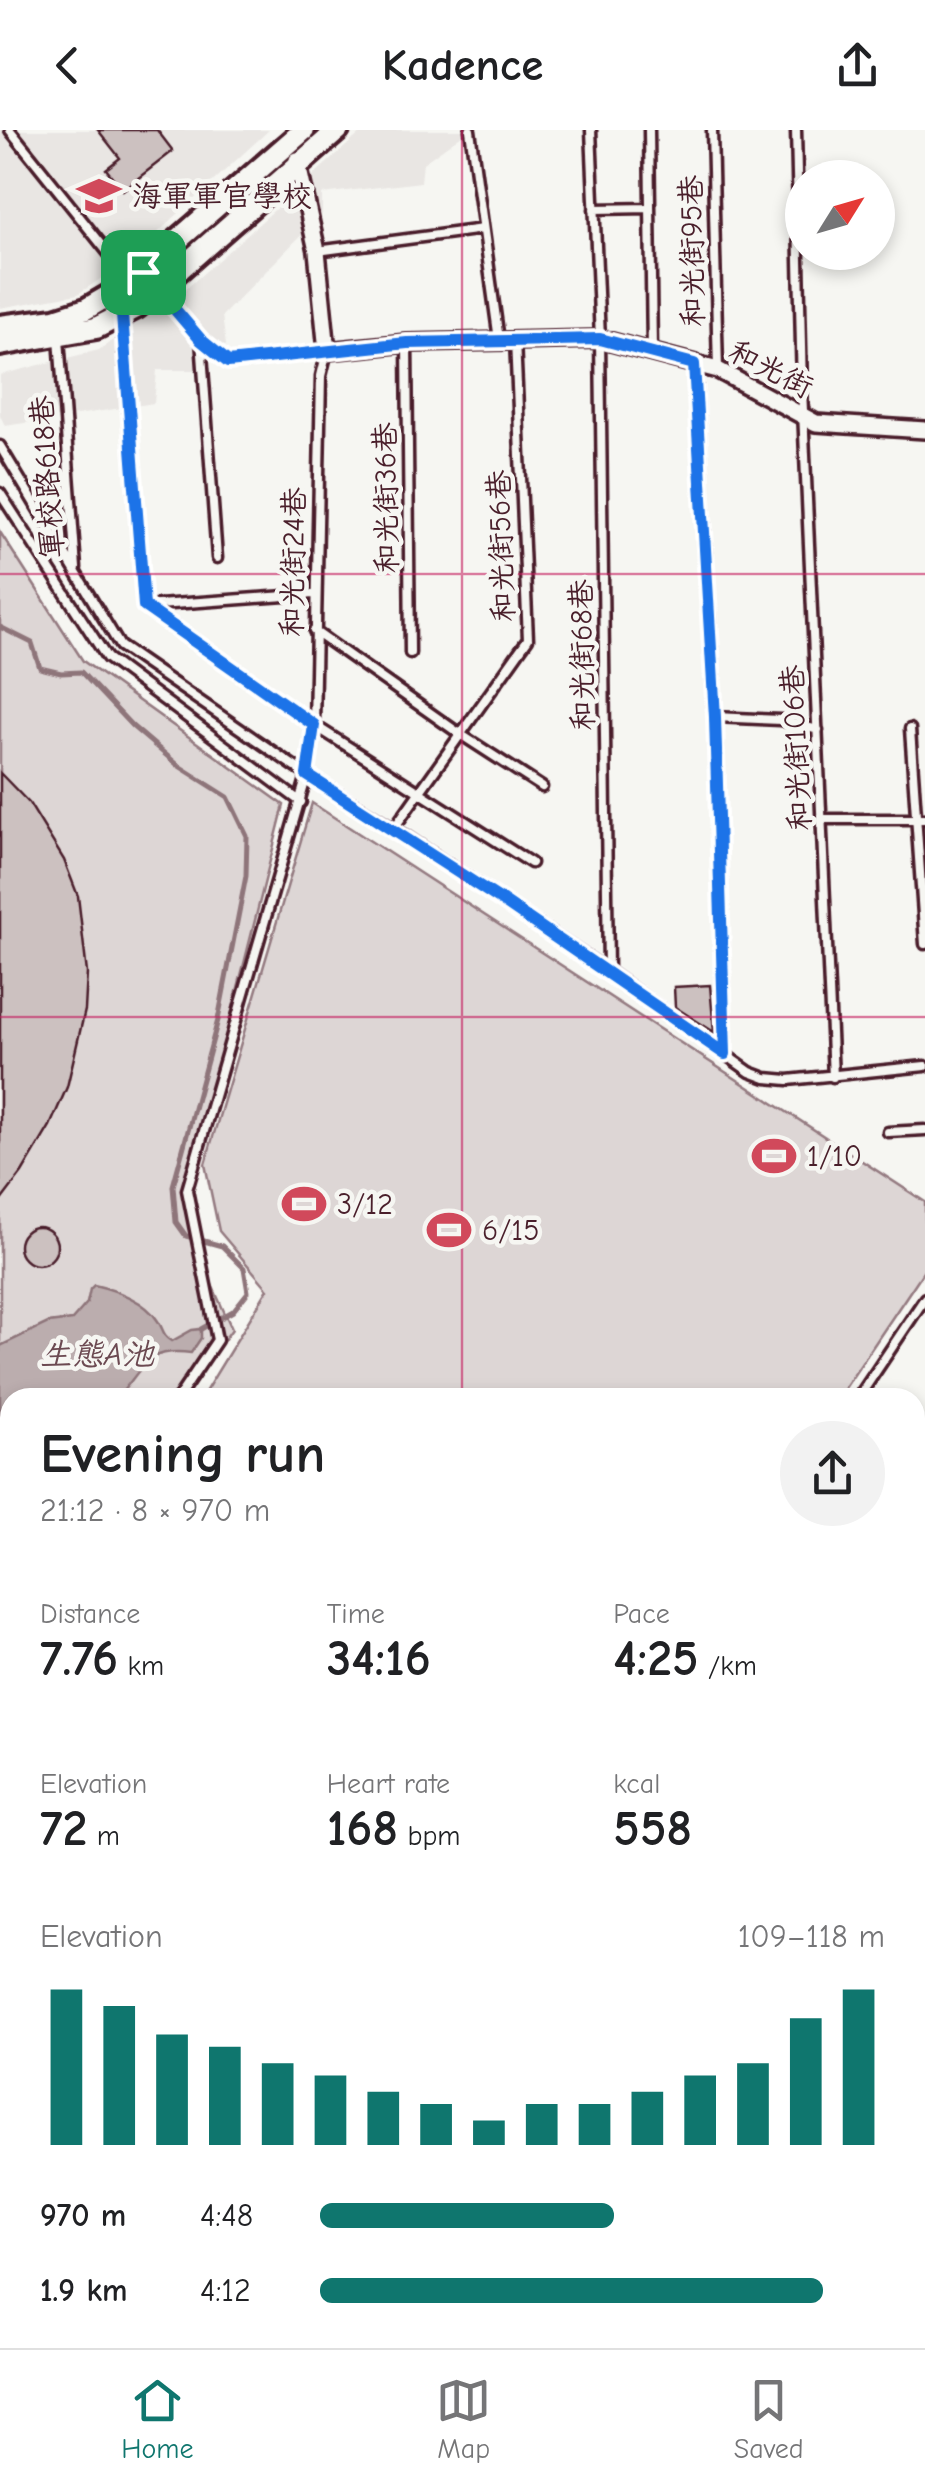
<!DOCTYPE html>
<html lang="en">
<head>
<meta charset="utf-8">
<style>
	body { margin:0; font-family:"Comic Neue","LXGW WenKai TC",sans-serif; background:#f2f2f2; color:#202124; height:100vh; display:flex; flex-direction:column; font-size:38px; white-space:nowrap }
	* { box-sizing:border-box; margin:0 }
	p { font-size:32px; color:#757577 }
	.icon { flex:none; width:55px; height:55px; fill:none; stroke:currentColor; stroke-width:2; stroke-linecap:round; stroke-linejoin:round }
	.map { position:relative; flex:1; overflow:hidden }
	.panel { position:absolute; left:0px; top:1258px; width:925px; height:962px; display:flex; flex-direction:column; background:#fff; border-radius:30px 30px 0 0; box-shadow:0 5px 15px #0003 }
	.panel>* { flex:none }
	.needle { width:65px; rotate:53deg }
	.controls { position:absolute; left:785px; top:30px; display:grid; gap:20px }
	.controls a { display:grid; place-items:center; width:110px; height:110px; border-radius:50%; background:#fff; box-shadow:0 5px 15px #0003; font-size:50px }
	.pin { position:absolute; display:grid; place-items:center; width:85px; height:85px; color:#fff; margin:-42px; border-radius:20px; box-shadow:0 5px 15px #0006 }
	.round { display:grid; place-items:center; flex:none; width:105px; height:105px; border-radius:52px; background:#f2f2f2 }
	.overview { display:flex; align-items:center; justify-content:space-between; height:170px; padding:0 40px }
	h1 { font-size:55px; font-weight:800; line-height:75px }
	.stats { display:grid; grid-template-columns:repeat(3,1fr); gap:15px; height:170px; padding:10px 40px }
	.stats div { display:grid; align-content:center }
	.stats b { font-size:50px; font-weight:800 }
	.stats small { font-size:28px; font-weight:400 }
	.stats p { font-size:28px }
	.chart { height:280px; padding:20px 40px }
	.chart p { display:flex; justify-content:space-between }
	.chart svg { width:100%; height:180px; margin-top:10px; stroke:#0f766e; stroke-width:6 }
	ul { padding:0 40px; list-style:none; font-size:32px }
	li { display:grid; grid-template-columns:160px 120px 1fr; align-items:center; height:75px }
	li i { height:25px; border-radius:12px; background:#0f766e }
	header { display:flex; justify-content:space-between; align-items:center; height:130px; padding:0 40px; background:#fff; font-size:45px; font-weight:800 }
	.dock { display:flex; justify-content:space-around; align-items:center; height:140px; border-top:2px solid #e0e0e0; background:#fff; font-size:28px; color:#757577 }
	.dock a { display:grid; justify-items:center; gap:5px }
	.dock .active { color:#0f766e }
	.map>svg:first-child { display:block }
</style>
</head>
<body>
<header><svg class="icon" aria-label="back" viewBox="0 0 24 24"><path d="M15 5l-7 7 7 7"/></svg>Kadence<svg class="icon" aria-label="share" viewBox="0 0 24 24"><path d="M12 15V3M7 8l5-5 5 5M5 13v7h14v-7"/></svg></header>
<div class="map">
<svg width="925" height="2218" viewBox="0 0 925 2218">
	<rect width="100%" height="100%" fill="#f6f6f2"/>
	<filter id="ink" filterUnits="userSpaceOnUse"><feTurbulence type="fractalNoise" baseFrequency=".01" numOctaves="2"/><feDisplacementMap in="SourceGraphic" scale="20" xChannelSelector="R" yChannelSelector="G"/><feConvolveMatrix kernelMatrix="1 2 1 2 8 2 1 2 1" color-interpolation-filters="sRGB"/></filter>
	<g filter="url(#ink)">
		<path fill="#e9e6e3" d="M0,0H269L127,131L78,164L0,178Z
			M364,0H469L423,33L421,52L322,64V84L222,186L226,215L198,240H157L154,273L5,296L0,285V245L99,220L188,157Z"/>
		<path fill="#ddd6d5" stroke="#947a80" stroke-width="2.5" d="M0,402L83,531L284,675L187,1060L204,1137L232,1199L183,1267L10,1268V1540L0,1557Z
			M312,673L925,1072V1139L839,1267H202L268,1159L219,1101L205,1034Z
			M10,1585V1761L0,1754V1601Z"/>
		<path fill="#bbadae" stroke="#8e747a" stroke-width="2.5" d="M94,1155C116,1160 146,1171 158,1191C164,1200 162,1205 172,1211L192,1200L201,1199V1208L191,1223C147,1217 144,1237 118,1267L10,1268V1458L0,1466V1452L5,1442L0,1424V1216L48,1193L72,1190L87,1173L90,1159Z"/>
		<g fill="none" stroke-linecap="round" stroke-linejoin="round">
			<path stroke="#8e747a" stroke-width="5" d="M0,497L32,513L40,538L61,543L81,542L132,596L179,636L228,667L247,706L246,746L218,890L173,1056L176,1092L186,1106L222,1116L244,1138L248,1162L233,1181L201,1199"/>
		</g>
		<path fill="#ccc1c0" stroke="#4a1f2b" stroke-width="2.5" d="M98,0H157L173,21L123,60L106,39L120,28Z
			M0,643L29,673L64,730L78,766L87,843L85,880L67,957L50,996L22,1043L0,1072Z
			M710,855L714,902L675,877L674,857Z
			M19 1116a19 19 0 1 1 38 0a19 19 0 1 1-38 0Z"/>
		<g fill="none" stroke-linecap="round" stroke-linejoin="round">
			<g stroke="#4a1f2b" stroke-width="15">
				<path id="lane" d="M10,0L110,125
					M470,0L499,210
					M591,0L600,209L608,841
					M649,0L652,222
					M712,0L718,240
					M796,0L802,259L833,947
					M594,79L650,78
					M317,121L483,99
					M143,143L201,210L229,232L327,221L321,246L314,595L307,645L187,1060L217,1210L178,1268
					M110,165L121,185L144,476L314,595L531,733
					M59,208L76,438
					M201,210L217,428
					M407,213L410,523
					M695,234L715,587L725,924
					M0,316L120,516L307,645L394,698L608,841L750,942L766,948L788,950L925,936
					M0,363L107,528L301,672
					M144,476L314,464
					M314,501L460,604L542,657
					M715,587L781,590L818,600
					M910,599L925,814
					M822,689H925
					M394,698L528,509L515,210
					M888,1002L925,1000
					M858,1268L925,1168
					M915,1461L925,1467
					M915,1543L925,1528
					M0,1544L10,1528
					M0,1770L10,1777
					M0,1998L10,2005"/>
			</g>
			<g stroke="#4a1f2b" stroke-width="22">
				<path id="street" d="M297,30L317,121L327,221L407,213L600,209L718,240L816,293L925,300
					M915,1661L925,1668
					M915,1871L925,1878
					M915,2067L925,2074
					M0,2162L10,2173
					M41,2210L48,2218
					M517,2210L529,2218
					M799,2210L811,2218
					M213,2217L214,2218
					M454,2218L459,2210"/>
			</g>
			<g stroke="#4a1f2b" stroke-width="28">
				<path id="secondary" d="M0,196L55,189L86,179L125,156L304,0
					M0,215L96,198L137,177L338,0"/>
			</g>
			<use href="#lane" stroke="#f6f6f2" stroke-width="8"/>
			<use href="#street" stroke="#f6f6f2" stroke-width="15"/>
			<use href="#secondary" stroke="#f6f6f2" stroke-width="20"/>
		</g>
	</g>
	<g fill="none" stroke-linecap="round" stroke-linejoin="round" filter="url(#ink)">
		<g stroke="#fff" stroke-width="20">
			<path id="route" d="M143,142L201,210L228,232L407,213L600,209L694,234L715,587L725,924L501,770L307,645L314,595L144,476L122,185L110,165Z"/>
		</g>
		<use href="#route" stroke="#1a73e8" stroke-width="12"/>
	</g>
	<path fill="none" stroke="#c2185b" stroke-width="2.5" stroke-opacity="0.55" d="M462,0V1268M0,444H925M0,887H925M0,1331H10M915,1331H925M0,1774H10M915,1774H925M462,2210V2218"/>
	<defs>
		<g id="university-bare" transform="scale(3.45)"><path d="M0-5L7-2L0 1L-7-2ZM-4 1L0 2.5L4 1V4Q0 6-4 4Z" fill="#d1495b" stroke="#f6f6f2" stroke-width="2.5" paint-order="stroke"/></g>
		<g id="stadium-bare" transform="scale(3.45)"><path d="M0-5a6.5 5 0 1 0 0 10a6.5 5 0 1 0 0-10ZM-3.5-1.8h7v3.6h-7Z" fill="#d1495b" stroke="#f6f6f2" stroke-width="2.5" paint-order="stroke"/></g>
	</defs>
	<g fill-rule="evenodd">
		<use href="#university-bare" x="99" y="66"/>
		<use href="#stadium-bare" x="774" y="1026"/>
		<use href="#stadium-bare" x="304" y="1074"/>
		<use href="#stadium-bare" x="449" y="1100"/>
	</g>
	<g text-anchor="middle" stroke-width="9" stroke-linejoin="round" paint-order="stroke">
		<g font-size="30" fill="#4a1f2b" stroke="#f6f6f2" text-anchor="start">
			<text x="132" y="76">海軍軍官學校</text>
			<text x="807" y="1036">1/10</text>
			<text x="337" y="1084">3/12</text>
			<text x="482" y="1110">6/15</text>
		</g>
		<g font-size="30" fill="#4a1f2b" stroke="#f6f6f2">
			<text transform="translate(692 121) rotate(-91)" y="10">和光街95巷</text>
			<text transform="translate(771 239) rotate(27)" y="10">和光街</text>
			<text transform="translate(47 347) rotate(-94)" y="10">軍校路618巷</text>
			<text transform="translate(386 368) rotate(-91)" y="10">和光街36巷</text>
			<text transform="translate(501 416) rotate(-92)" y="10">和光街56巷</text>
			<text transform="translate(293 432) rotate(-89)" y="10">和光街24巷</text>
			<text transform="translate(582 525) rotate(-91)" y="10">和光街68巷</text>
			<text transform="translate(796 618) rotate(-93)" y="10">和光街106巷</text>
		</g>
		<g font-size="32" font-style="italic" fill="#6c4a52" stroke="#f6f6f2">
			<text x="97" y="1235">生態A池</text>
		</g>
	</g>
</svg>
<div class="controls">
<a><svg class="needle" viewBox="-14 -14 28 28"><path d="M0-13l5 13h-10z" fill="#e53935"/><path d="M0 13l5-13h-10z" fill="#757577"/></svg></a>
</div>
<div class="pin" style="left:143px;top:142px;background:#1e9e55"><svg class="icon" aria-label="arrive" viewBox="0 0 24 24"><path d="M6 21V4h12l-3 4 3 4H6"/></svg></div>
<section class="panel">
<div class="overview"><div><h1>Evening run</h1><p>21:12 · 8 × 970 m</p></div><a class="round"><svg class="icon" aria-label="share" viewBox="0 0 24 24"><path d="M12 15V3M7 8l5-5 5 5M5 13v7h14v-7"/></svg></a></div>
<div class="stats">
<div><p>Distance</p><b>7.76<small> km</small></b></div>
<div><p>Time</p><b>34:16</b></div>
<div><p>Pace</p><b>4:25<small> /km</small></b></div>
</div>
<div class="stats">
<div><p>Elevation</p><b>72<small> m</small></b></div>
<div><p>Heart rate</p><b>168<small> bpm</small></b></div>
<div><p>kcal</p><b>558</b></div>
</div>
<div class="chart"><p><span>Elevation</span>109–118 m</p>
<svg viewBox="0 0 160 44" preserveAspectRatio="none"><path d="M5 44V6M15 44V10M25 44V17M35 44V20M45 44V24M55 44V27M65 44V31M75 44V34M85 44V38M95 44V34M105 44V34M115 44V31M125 44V27M135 44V24M145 44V13M155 44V6"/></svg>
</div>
<ul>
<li><b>970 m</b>4:48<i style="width:52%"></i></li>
<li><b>1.9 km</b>4:12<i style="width:89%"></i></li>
</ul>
</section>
</div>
<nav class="dock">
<a class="active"><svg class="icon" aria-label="home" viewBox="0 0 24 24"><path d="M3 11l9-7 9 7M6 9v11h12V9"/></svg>Home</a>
<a><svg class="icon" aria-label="map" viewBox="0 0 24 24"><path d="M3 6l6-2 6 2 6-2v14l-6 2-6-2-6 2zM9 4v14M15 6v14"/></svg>Map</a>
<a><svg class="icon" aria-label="saved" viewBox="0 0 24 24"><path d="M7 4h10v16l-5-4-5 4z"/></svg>Saved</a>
</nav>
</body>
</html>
